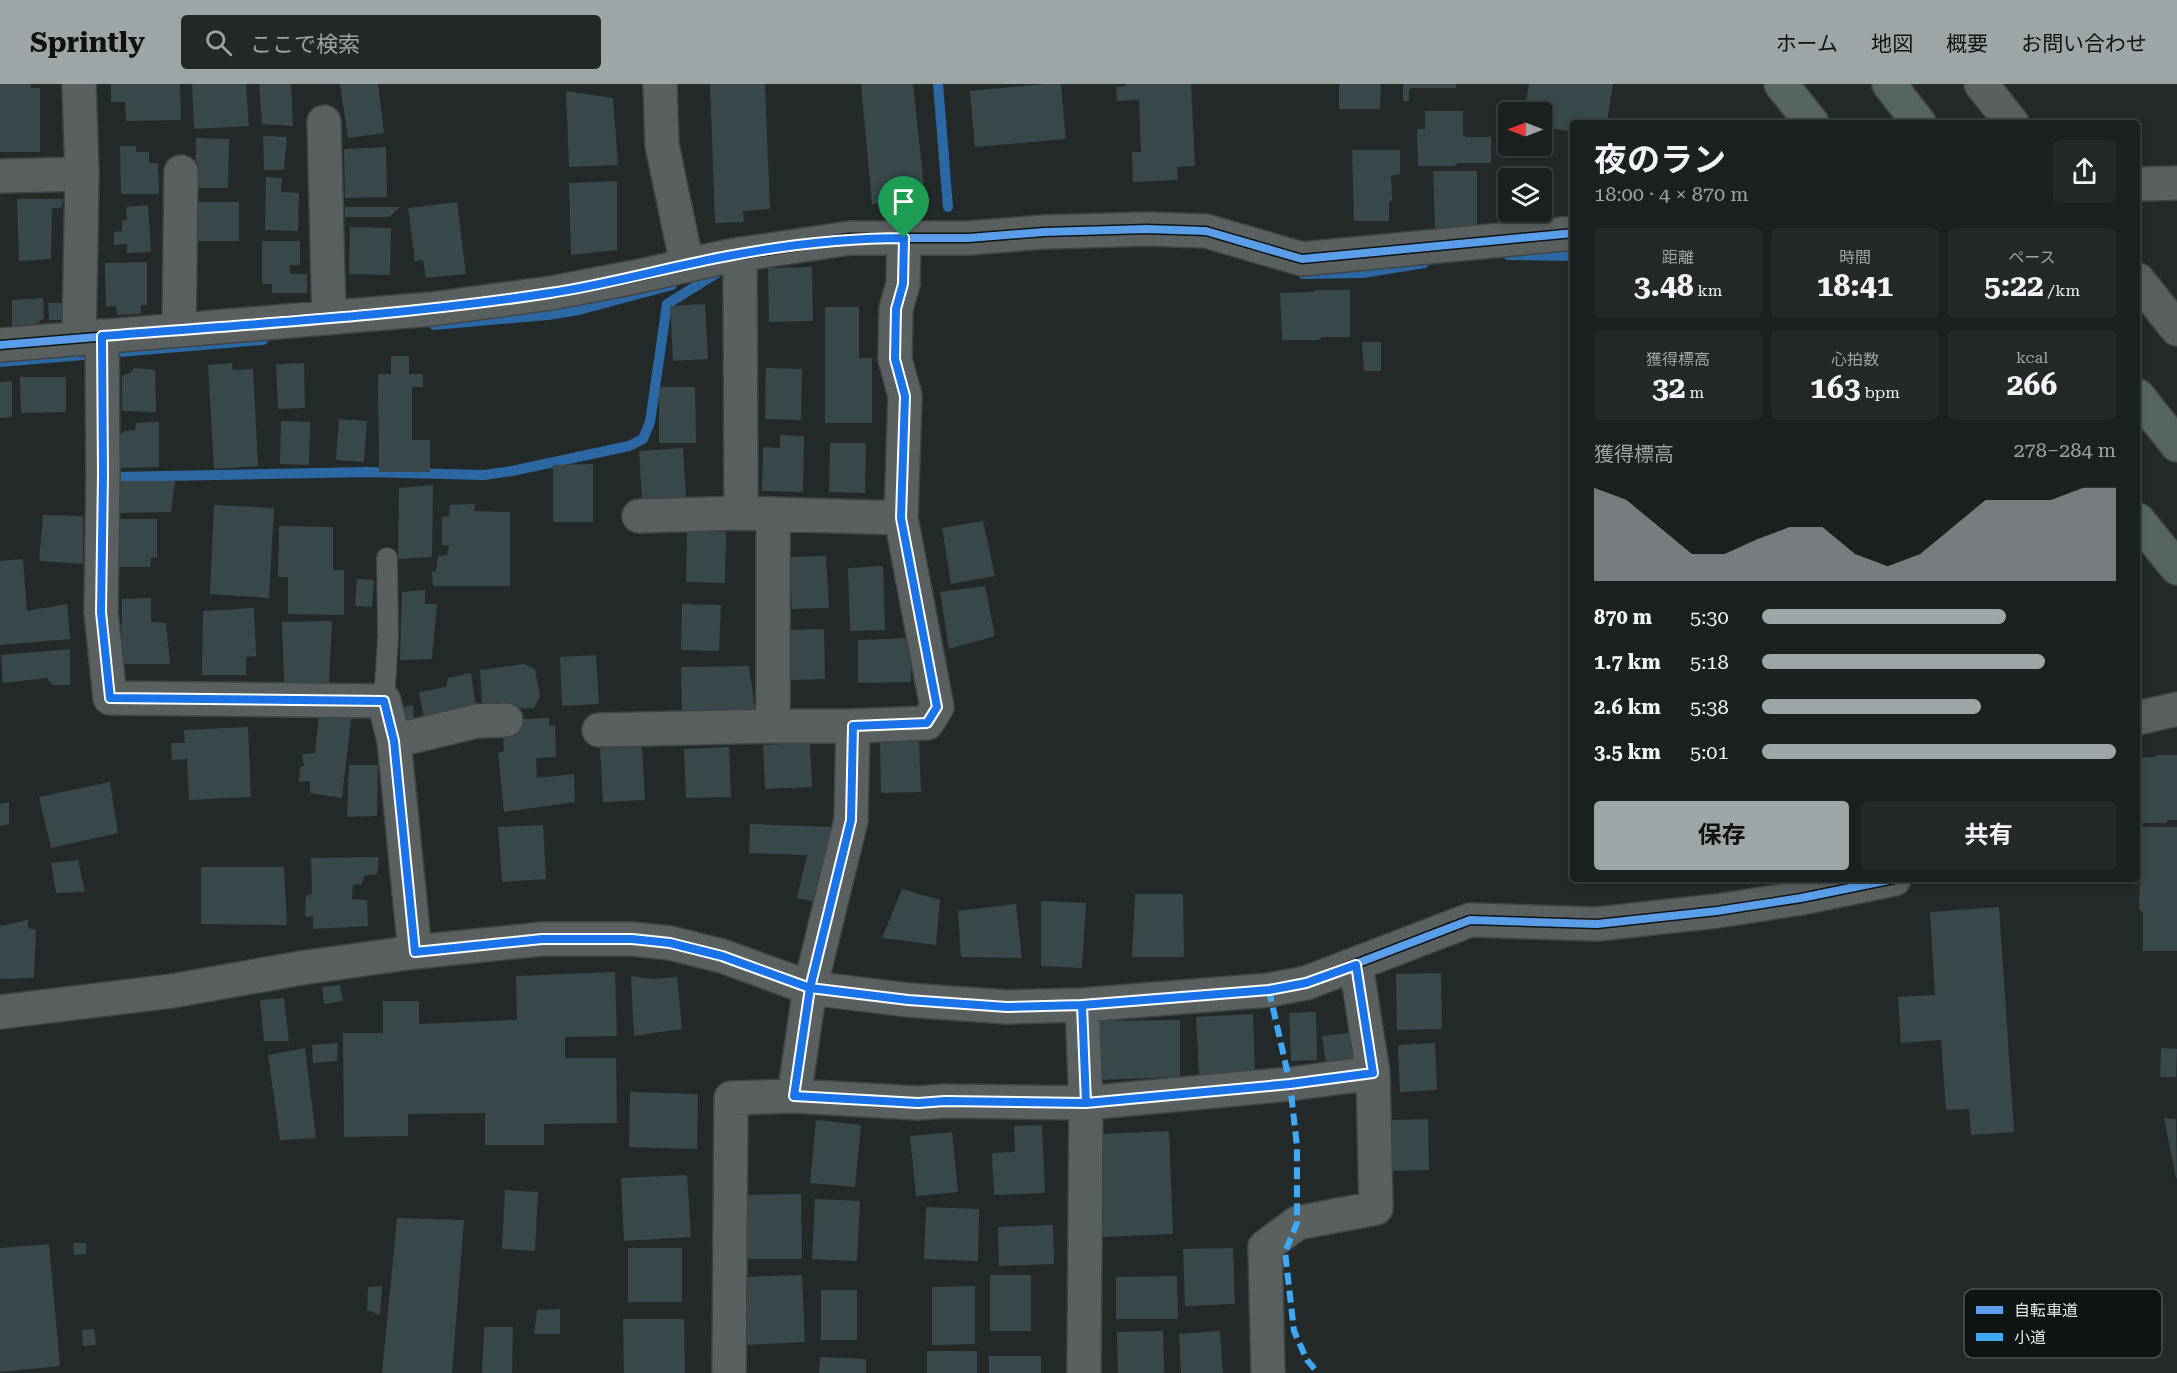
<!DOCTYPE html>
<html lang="ja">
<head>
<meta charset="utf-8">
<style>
	body { margin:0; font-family:"Roboto Serif","Noto Sans JP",serif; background:#242829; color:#f1f3f6; height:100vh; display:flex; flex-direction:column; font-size:22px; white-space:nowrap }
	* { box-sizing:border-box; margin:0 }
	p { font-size:20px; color:#a0a3a5 }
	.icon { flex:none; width:33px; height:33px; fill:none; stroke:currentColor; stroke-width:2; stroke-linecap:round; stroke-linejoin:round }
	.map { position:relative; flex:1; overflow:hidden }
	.details { position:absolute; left:1570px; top:36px; width:570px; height:762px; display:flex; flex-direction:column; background:#1b2020; border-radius:6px; box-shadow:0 3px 9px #0003,0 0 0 2px #393e3e }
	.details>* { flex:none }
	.needle { width:39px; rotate:270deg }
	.controls { position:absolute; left:1498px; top:18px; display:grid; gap:12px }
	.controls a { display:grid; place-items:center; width:54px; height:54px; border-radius:6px; background:#1b2020; box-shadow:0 3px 9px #0003,0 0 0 2px #393e3e; font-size:30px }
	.pin { position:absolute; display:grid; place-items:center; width:51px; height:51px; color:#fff; margin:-62px -26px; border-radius:50% 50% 50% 0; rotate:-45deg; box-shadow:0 0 6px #0007 }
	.pin .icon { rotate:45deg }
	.round { display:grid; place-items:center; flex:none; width:63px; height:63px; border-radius:6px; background:#242829 }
	.head { display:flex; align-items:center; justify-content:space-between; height:102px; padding:0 24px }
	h1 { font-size:33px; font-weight:700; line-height:45px }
	.figures { display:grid; grid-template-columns:repeat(3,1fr); gap:9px; height:102px; padding:6px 24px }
	.figures div { display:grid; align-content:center; border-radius:6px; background:#242829; text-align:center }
	.figures b { font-size:30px; font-weight:700 }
	.figures small { font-size:16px; font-weight:400 }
	.figures p { font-size:16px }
	.chart { height:168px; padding:12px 24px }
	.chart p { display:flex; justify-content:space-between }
	.chart svg { width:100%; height:108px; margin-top:6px; fill:#9ea5a6; opacity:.7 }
	.cta { display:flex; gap:12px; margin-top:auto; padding:12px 24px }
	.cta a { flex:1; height:69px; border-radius:6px; background:#9ea5a6; color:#111; font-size:24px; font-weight:700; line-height:69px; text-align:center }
	.cta a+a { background:#242829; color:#f1f3f6 }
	ul { padding:0 24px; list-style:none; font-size:20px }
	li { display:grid; grid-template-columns:96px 72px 1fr; align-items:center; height:45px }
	li i { height:15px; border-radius:8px; background:#9ea5a6 }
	header { display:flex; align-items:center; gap:36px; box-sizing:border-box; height:84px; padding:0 30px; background:#9ea5a6; color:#111 }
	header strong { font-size:28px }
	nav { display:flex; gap:33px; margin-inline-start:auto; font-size:21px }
	.search { width:420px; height:54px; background:#242829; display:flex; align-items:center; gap:15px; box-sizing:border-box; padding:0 21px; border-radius:6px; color:#a0a3a5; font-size:22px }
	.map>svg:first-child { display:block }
</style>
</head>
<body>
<header>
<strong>Sprintly</strong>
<div class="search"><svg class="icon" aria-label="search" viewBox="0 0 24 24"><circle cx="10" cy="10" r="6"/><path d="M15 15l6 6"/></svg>ここで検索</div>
<nav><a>ホーム</a><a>地図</a><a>概要</a><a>お問い合わせ</a></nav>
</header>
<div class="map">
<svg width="2177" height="1289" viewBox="0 0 2177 1289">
	<rect width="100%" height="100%" fill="#242a2a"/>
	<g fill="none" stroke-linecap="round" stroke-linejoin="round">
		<path stroke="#2c68a4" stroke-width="10" d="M938,0L948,123
			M1508,171L1574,172
			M1303,190L1363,189L1424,179
			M434,241L548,231L579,226L672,201
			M0,278L263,256
			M112,393L368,388L484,391L512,387L629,362L643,355L650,338L667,220L722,186"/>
	</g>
	<path fill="#38484b" d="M0,0H31V4H40V68H0Z
		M111,0H180L181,36L126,37L125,18H111Z
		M192,0H246L249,42L194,45Z
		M259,0H291L293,42L262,40Z
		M340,0H378L384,49L348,54Z
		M710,0H765L770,125L743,127L744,138L715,139Z
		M861,0H913L924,103L898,105L899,117L872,120Z
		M1044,0H1061L1066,55L975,63L970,7Z
		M1126,0H1191L1195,82L1177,83L1178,96L1133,98L1132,68H1141L1139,16L1117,17L1116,3L1126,2Z
		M1339,0H1381L1380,25H1339Z
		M1403,0H1456V4H1412L1409,6V17H1403Z
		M1529,0H1613L1607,39H1574V48L1542,43V28H1524Z
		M566,7L613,14L618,81L569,83Z
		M1425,27H1463V51L1466,53H1491V79H1458L1455,82H1418L1417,45H1425Z
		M263,52L287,53L284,86H264Z
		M196,54L229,55L228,104H195Z
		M120,62H136V68H149V79H158L159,110H121Z
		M386,63L387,113L345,114L344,65Z
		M1352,66H1400V90L1391,92L1392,116L1389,118V137H1354Z
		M1433,87H1477V145H1435Z
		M266,93L282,94L281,108L299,109L298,147L265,146Z
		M617,97V166L571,171L569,99Z
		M17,115H63L61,124H52L51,175L19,177Z
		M198,118H239V157H198Z
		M457,118L466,190L426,194L423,176L415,177L408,124Z
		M148,121L151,168L127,169V160L114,161V148L122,147V136H127L126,123Z
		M345,123H400L389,133H345Z
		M350,143L391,144L390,191L349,190Z
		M262,157H300V181H290V190H307V209H272V200H262Z
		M147,178V221H141V230L117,231L116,222L106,223L105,179Z
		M812,183L813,237L769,238L768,184Z
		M1316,206H1350V253H1322L1319,256H1282L1280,209L1314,208Z
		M43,214L44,234L36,241L12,242V216Z
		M48,219H64V236H49Z
		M705,220L708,275L673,277L670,222Z
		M825,223H859V274H872V339H825Z
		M1362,258H1381V287H1364Z
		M391,272H409V290H423V303H412V356H430V388H379L378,290H391Z
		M232,279L233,286L253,285L258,382L214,385L208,281Z
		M304,279L305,324L278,325L276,280Z
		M134,284L155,286L156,328L122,327V292L131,288Z
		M766,284L802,285L801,336L765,335Z
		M20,293H66V328L21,329Z
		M12,297V333L0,334V298Z
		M659,303H695L696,359H659Z
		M339,335L367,337L364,378L336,376Z
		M281,337L310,338L309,381L280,380Z
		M159,338V383L120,384L119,354L124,347L135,346L136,339Z
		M780,351L804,352L803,408L762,407L763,363L780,364Z
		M830,359H866L865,409L829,408Z
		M683,364L686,413L642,416L639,367Z
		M593,380V438H553V381Z
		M118,397H175L171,428L118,429Z
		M433,401L432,473L398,475L399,404Z
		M475,420L474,427L510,428V502H433L432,488L436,487L438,472L447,471L449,461H442V433L449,432L450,421Z
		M214,421L274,424L269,514L210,510Z
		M43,431L83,432V480L39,477Z
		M114,435H157V473L151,474L150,483H114Z
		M983,437L995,492L951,500L942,444Z
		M279,442L333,443V486H344V531L288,530V493H278Z
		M687,447L726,448L725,499L686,498Z
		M826,472L829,524L792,525L789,473Z
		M23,475L27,527L67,520L70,555L0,561V477Z
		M883,482L885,546L850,547L848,484Z
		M357,495L374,496L372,523L355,522Z
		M985,502L995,552L949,565L940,508Z
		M425,506V520H437L432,575L400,576L402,508Z
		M151,514V538L166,539L170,580H121L122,515Z
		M682,520L721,521L719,567L681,566Z
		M254,524L256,572L246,573V591H202L203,527Z
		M332,537L329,602L284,601L282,538Z
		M824,545L825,595L790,596L789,546Z
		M911,554V598L858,599V556Z
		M70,565V601H52L47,594L3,599L1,571Z
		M596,571L599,620L562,622L560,573Z
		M524,580L535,585L540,612L534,624L495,626L493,620H482L480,586Z
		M749,582L756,631L682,627L681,583Z
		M471,589L477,630L425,641L419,608L446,603L448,594Z
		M413,621L414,639H404V623Z
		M352,628L342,714L310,709V697L299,698L300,683L304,682L302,670L315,669L319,629Z
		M549,634V642L555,641L556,673L536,674L537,694L574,690L575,718L504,728L498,669L504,667L503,651L520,646L521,635Z
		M248,643L251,713L189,716L187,675L172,676L171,659H185L184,646Z
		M919,655L921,708L881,709L880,657Z
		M810,659L812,703L765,705L763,661Z
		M642,660L645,716L603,718L600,662Z
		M729,663L731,713L686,714L684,665Z
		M2157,671H2177V736H2168L2166,739H2138V674L2155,673Z
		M349,681H378L377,732L347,733Z
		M110,698L118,749L51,764L39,713Z
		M9,718V740L0,742V720Z
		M750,740L834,743L817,818L797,814L807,771L749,769Z
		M543,741L546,795L502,798L498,743Z
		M2138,743H2177V867H2143V828L2139,825L2140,787L2138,784Z
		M379,773L377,790L364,792L362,800L353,801L352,815L367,816L368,842L313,845V832L305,833L306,812L312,810L311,774Z
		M78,776L85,808L56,809L51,779Z
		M201,783H284L287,841L201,840Z
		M902,805L940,816L936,861L882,854Z
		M1135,810H1183L1184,873H1132Z
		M1041,817L1086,819L1082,884L1041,882Z
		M1016,820L1022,874L961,873L958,827Z
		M1999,823L2014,1048L1971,1051L1969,1025L1946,1026L1941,956L1901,959L1898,913L1935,911L1930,828Z
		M28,836V844L36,846L34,894L0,895V842Z
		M615,888L617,952L565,953V974H616L617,1039L544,1040V1061H485V1029L408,1030V1052L344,1053L343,949H383V917H419V940L517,936L516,892Z
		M1441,889L1442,945L1397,946L1396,890Z
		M631,892L652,895L677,893L682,945L634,952Z
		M340,901L343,917L324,920L322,903Z
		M284,914L289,957H264L260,916Z
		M1316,928L1317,976L1291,977L1289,929Z
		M1253,930L1255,989L1199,991L1196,933Z
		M1180,936V993L1094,996L1093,937Z
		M1357,948L1361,975L1326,980L1322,952Z
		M338,959L337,977L313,979L312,961Z
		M1435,959L1437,1006L1400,1008L1398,961Z
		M305,964L316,1054L280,1056L268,971Z
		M2161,964L2177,965L2176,993H2160Z
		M630,1008L698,1010L697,1065L629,1063Z
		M2164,1034L2176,1035L2177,1094H2176Z
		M1428,1035L1429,1086L1389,1087L1388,1036Z
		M816,1036L861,1041L855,1103L810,1099Z
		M1042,1041L1045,1109L994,1111L992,1069L1015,1068L1014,1042Z
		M1169,1047L1173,1150L1102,1153L1099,1050Z
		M952,1048L958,1108L916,1112L910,1052Z
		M687,1091L691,1153L624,1157L621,1094Z
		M505,1106L538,1108L535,1167L502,1165Z
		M801,1110L802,1175H736V1111Z
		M815,1115L860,1117L857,1177L812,1175Z
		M926,1123L979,1125L978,1177L924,1175Z
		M397,1134L464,1136L452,1289H382Z
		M1053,1141L1054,1180L999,1182L998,1143Z
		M73,1159H86V1170L74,1171Z
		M49,1160L60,1282L0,1288V1164Z
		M628,1164H682V1218H628Z
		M1233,1164L1235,1220L1185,1222L1183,1165Z
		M802,1191L805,1258L745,1261L742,1193Z
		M990,1191H1031V1247H990Z
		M1177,1192L1178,1235H1116V1193Z
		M382,1202L380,1231L367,1226L368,1203Z
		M975,1202V1260L932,1261V1203Z
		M821,1206H857V1256H821Z
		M560,1225V1250H534L537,1226Z
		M623,1235H684L685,1289H624Z
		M484,1243H513L512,1289H482Z
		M94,1245L96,1261L83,1262L82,1246Z
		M1163,1247L1164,1289H1118L1117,1248Z
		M1220,1247L1223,1289H1181L1179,1250Z
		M927,1267H977V1289H927Z
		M989,1272H1041V1289H989Z
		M820,1273L866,1275V1289H819Z"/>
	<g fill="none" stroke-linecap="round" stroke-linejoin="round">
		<g stroke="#3f4546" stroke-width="22">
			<path id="lane" d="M384,617L388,553L387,474"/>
		</g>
		<g stroke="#3f4546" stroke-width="36">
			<path id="street" d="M79,0L82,90
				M660,0L662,61L687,181
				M1981,0L2012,39
				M324,38L329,234
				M0,92L82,90L79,255
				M2138,100L2177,99
				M904,154L903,200L896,225L895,275L905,312L901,434L937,623L927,639L853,642L851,736L810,904L794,1012L918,1019L945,1017L1086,1019L1084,1289
				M740,170L741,429L901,434
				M2138,196L2177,245
				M179,246L181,88
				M102,252L103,391L101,528L110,614L384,617L394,657L415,868L542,855H632L670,859L722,872L810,904L908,916L1007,923L1082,921L1269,906L1306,899L1470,836L1597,840L1717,827L1801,814L1894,795
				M0,261L432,225L551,209L635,193L729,172L850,154H969L1044,148L1147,145L1206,147L1302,175L1574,149
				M773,430V642H853
				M639,432L741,429
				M2138,634L2177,625
				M599,646L773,642
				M394,657L477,637L506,636
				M1082,921L1086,1019L1290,1000L1373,989
				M0,928L172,907L301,884L415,868
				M729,1289L731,1014L794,1012
				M1268,1289L1265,1163L1297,1139L1376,1124L1373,989L1356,881"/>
		</g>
		<g stroke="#3f4546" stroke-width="36">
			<path id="highway" d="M1781,0L1812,39
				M1889,0L1919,39
				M2138,312L2177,361
				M2138,436L2177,484"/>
		</g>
		<use href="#lane" stroke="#5a6060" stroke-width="20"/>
		<use href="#street" stroke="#5a6060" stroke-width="33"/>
		<use href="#highway" stroke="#566462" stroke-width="33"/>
		<path stroke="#3fa9f5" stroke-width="6" stroke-dasharray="12 6" stroke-linecap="butt" d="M1269,906L1290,1000L1297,1063V1139L1285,1168L1294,1247L1307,1276L1318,1289"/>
		<g stroke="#0e1314" stroke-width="11">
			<path id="cycleway" d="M102,252L103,391L101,528L110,614L384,617L394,657L415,868L542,855H632L670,859L722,872L810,904L908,916L1007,923L1082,921L1269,906L1306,899L1470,836L1597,840L1717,827L1801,814L1894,795
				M0,261L432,225L551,209L635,193L729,172L850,154H969L1044,148L1147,145L1206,147L1302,175L1574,149"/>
		</g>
		<use href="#cycleway" stroke="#5a9eea" stroke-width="8"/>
	</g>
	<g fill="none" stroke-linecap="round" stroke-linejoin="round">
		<g stroke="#fff" stroke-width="12">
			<path id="route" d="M904,154C845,154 786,161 728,172C668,183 610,200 550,209C401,232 251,240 102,252L103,391L101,528L110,614L384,617L394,657L415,868L542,855H632L670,859L722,872L810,904L908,916L1007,923L1082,921L1086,1019L1290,1000L1373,989L1356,881L1306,899L1269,906L1082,921L1086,1019L945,1017L918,1019L794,1012L810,904L851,736L853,642L927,639L937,623L901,434L905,312L895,275L896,225L903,200L904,154"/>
		</g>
		<use href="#route" stroke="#1a73e8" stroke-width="8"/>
	</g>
	<rect x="1964" y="1205" width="198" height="69" rx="9" fill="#0e1314" stroke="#4d5354" stroke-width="1.5"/>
	<rect x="1976" y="1222" width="27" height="8" fill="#5a9eea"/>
	<rect x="1976" y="1249" width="27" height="8" fill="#3fa9f5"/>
	<g font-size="16" fill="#dfe7e8">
		<text x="2014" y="1232">自転車道</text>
		<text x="2014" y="1259">小道</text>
	</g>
</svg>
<div class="controls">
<a><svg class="needle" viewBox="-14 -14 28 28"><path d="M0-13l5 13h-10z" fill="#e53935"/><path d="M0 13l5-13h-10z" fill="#a0a3a5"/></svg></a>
<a><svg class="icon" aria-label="layers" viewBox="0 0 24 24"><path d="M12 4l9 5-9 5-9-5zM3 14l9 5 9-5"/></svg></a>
</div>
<div class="pin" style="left:904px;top:154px;background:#1e9e55"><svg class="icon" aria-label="arrive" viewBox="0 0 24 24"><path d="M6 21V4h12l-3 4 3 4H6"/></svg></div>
<section class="details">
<div class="head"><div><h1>夜のラン</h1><p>18:00 · 4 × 870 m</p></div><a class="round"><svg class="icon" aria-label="share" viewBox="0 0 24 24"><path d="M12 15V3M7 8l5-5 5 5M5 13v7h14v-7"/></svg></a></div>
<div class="figures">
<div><p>距離</p><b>3.48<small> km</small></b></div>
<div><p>時間</p><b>18:41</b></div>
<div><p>ペース</p><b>5:22<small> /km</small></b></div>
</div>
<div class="figures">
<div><p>獲得標高</p><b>32<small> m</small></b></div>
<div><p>心拍数</p><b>163<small> bpm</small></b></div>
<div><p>kcal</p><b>266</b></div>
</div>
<div class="chart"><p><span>獲得標高</span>278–284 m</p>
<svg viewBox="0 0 160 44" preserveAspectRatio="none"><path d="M0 44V6L10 11L20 22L30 33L40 33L50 27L60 22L70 22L80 33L90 38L100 33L110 22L120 11L130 11L140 11L150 6L160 6V44z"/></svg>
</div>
<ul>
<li><b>870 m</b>5:30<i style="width:69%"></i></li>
<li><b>1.7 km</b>5:18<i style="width:80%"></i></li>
<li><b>2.6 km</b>5:38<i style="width:62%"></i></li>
<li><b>3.5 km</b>5:01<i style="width:100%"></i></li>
</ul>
<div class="cta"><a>保存</a><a>共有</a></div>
</section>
</div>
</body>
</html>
